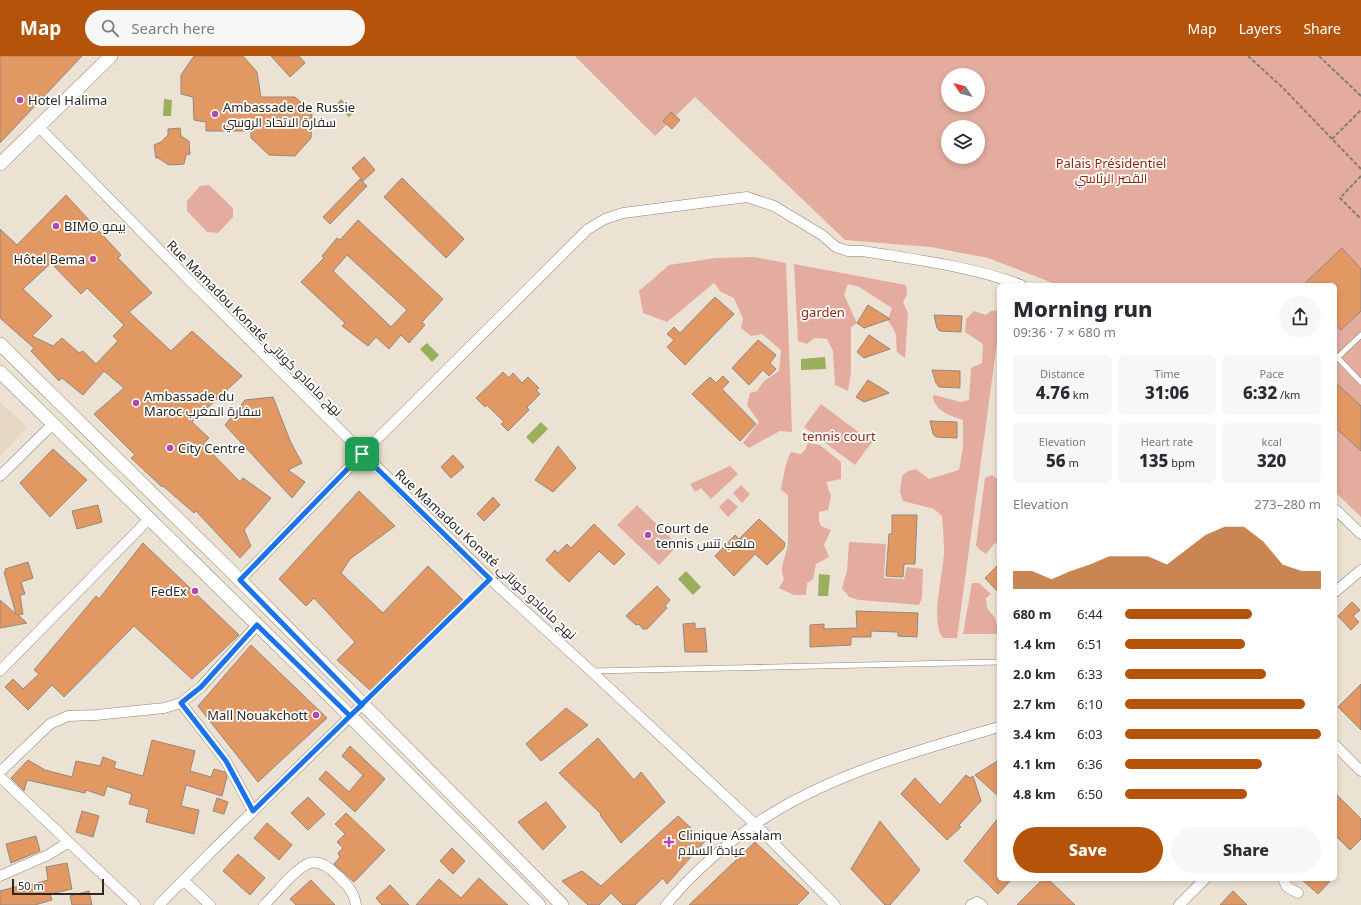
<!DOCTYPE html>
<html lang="en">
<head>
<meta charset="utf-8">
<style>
	body { margin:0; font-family:"Noto Sans",Cairo,sans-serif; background:#f7f7f7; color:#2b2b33; height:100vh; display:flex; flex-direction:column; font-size:15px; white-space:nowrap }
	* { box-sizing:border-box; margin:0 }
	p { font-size:13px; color:#7c7c81 }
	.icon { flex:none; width:22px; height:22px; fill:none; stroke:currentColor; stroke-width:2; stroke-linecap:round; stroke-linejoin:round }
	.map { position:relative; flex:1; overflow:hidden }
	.side { position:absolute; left:997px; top:227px; width:340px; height:598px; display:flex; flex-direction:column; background:#fff; border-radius:6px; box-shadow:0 2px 6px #0003 }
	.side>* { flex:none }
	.needle { width:26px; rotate:305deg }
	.tools { position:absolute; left:941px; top:12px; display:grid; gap:8px }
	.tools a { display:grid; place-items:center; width:44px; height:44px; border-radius:50%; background:#fff; box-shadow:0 2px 6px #0003; font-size:20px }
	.scale { position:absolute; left:12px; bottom:10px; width:92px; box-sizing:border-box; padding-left:4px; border:2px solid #2b2722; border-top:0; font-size:11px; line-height:14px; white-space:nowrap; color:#2b2722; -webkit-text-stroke:3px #fff; paint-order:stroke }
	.pin { position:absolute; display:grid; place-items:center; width:34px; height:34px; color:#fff; margin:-17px; border-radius:8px; box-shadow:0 2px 6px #0006 }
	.round { display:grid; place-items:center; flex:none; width:42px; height:42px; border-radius:21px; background:#f7f7f7 }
	.headline { display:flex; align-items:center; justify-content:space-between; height:68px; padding:0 16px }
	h1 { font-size:22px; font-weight:800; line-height:30px }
	.metrics { display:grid; grid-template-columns:repeat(3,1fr); gap:6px; height:68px; padding:4px 16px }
	.metrics div { display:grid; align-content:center; border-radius:6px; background:#f7f7f7; text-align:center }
	.metrics b { font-size:17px; font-weight:800 }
	.metrics small { font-size:11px; font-weight:400 }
	.metrics p { font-size:11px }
	.chart { height:112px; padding:8px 16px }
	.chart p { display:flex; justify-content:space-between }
	.chart svg { width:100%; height:72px; margin-top:4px; fill:#b45309; opacity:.7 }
	.primary-button { display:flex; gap:8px; margin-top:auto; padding:8px 16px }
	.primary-button a { flex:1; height:46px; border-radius:24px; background:#b45309; color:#fff; font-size:16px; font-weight:800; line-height:46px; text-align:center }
	.primary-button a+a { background:#f7f7f7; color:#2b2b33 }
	ul { padding:0 16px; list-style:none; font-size:13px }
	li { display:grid; grid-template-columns:64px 48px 1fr; align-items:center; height:30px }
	li i { height:10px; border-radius:5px; background:#b45309 }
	header { display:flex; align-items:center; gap:24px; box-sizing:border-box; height:56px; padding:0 20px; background:#b45309; color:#fff }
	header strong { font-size:19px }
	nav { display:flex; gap:22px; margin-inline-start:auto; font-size:14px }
	.search { width:280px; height:36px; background:#f7f7f7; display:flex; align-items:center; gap:10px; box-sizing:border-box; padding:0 14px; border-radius:22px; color:#7c7c81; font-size:15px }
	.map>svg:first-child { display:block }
</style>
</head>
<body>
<header>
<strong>Map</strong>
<div class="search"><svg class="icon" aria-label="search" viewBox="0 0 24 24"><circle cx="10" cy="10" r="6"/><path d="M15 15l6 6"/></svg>Search here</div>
<nav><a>Map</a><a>Layers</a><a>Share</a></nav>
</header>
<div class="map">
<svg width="1361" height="849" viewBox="0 0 1361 849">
	<rect width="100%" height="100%" fill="#ece2d4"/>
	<path fill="#e5d7c2" d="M0,346L27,371L0,400Z"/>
	<path fill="#e4ac9e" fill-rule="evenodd" d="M575,0H1361V461L1335,436V229H1058L988,202L930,191L845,184L695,41L655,80ZM948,19H978V49H948ZM948,71H978V101H948Z
		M209,129L233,152V161L218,177L207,176L187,155V145L200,130Z
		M754,201L786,207L792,376L780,375L749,392L743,387L759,366L747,349L750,337L757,335L764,325L779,315L781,294L762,278L751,280L741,272L743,263L734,242L721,236L714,227L667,266L643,257L639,235L669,209L716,202Z
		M794,208L906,229L907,239L903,246L908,257L905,302L897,296C896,291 897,281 895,276C889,263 885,270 892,252L859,231L848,228L844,239L857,267L851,271V316L848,335L835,329L833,295L827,283L814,282L807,288L798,285Z
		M999,254V272L957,582H943C930,568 943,517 944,497C944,485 943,472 942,460L934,453L903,445L900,436L902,420L908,415L916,413L929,423L959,414L963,391V364C952,360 936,356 933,342L934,339L961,346L969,344L971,312L982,307L983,288L965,276L966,263L974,255L986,259L991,255Z
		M821,348L872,386L855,409L804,371Z
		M808,387L820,389L841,406V423L826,426L831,440L828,454L819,456V465L821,470L831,474L824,489L829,501L816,508L813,523L807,527L806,539H794L779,532L784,523C778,511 787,500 788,487C788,471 788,455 788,439L781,434C782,426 787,401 791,396L801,398L805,394Z
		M730,410L738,418L711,443L701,432L695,436L690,428Z
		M992,419L999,424V486L994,488L986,498L980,494L976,489L985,422Z
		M741,429L750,438L742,447L733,437Z
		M728,442L738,451L728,461L719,451Z
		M637,449L678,489L659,509L617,469Z
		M849,486L886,488L884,522L904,523L907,511L923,513L922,542L919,549L859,544L849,541L842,532L847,515Z
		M972,527H979L991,538L986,542L987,552L995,562L999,578H963Z"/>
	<path fill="#99af5c" d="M164,43L172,44L171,60H163Z
		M341,43L354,56L349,61L336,49Z
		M427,287L439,299L432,306L420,293Z
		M825,301L826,313L801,314V303Z
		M541,366L548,373L533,388L526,381Z
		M686,515L701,531L693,539L678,523Z
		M819,518L830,519L828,540H818Z"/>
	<path fill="#e29863" stroke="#95877e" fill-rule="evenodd" d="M0,0H82L0,87Z
		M194,0H243L257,16L261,41H295L312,56L311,82L295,100L269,99L251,82V75H206V66L194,64L193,41L181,38V19Z
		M271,0H299L305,7L290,21Z
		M671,56L680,64L672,73L663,65Z
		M180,72L181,80L189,85L190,98L186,99L184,108L169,109L158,102H156L154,89L161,86L168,79V73Z
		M364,101L375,114L363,125L352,112Z
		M402,122L464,183L446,202L384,141Z
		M360,123L367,130L330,168L323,161Z
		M66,139L121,199L118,202L152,237L129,256L171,295L192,275L242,320L192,366L209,382L203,388L240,426L243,422L271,442L244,474L251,490L240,502L196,455L194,457L163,430L162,431L131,402L135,399L94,358L124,332L104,315L83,339L62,322L59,325L31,295L34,292L0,262V173L17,189ZM51,207L81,238L87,232L124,269L113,280L118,285L96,308L83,295L79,297L62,282L53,290L32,280L52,260L23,233Z
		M358,164L443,243L422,266L425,269L409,287L401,279L389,293L376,281L368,290L342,270L345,267L301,226L324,202L322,200L337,182L340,184ZM347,199L407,254L391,271L333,215Z
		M1342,192L1361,213V255L1341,274L1335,267V229H1303Z
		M715,241L734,258L685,309L667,291L674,284L667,278L674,271L680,277Z
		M868,249L890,263L864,272L857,267Z
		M934,259L962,260L961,276L940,275L937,272Z
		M869,279L890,293L864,302L857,296Z
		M758,284L776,299L770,307L776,313L769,320L763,314L749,329L732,312Z
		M932,314L960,315V332L939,331L936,327Z
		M503,316L509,322L513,317L522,327L528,321L539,332L536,334L540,338L527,351L529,354L508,375L501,368L504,366L487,349L485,351L476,342Z
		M723,320L729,326L722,333L756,368L740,385L692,338L710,321L716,327Z
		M868,324L889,337L864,346L856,341Z
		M1335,326L1361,350V395L1335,371Z
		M273,341L291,387L302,407L288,414L305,426L292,442L225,369L245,344Z
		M930,365L957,366V382L936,381L933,378Z
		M558,390L576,412L553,436L535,424Z
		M53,393L87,424L50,461L20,427Z
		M453,399L464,411L451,422L441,411Z
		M359,435L395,470L350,503L341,517L383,557L428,510L463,544L371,635L337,604L355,586L314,542L306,550L279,523Z
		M493,441L500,449L484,465L477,458Z
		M98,449L102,466L77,473L72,455Z
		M892,459H917L915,508H904L903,521L886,520L889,478H892Z
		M759,463L785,487L784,492L767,509L755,498L734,520L715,500L735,479L739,483Z
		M594,468L625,498L614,509L599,495L569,526L546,504L555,494L558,497L567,488L571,492Z
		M143,487L239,579L192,623L134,570L64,641L52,629L28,654L5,631L13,623L23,633L39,618L34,614L96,540L99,543Z
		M28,506L33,522L21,526L25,538L20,539L23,558L18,559L27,567L0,572V544L16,558L4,516L6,515L5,513Z
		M999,508V537L985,522Z
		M657,530L670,544L665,550L667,552L647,573H643L639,568L636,569L626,560Z
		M1352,546L1360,554L1353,560L1359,566L1351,574L1338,560Z
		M856,555L918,557L917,581L898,580V576L871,575V581H851V589L810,591V569L824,568V573L857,572Z
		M695,567V573L705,572L707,596H685L683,568Z
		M251,589L327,662L258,726L198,650Z
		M1361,628V674L1338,651Z
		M566,652L588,669L541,705L526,688Z
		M598,682L634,724L641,716L665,746L621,787L600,759L601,758L559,717Z
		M152,684L195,695L190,715L211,721L214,713L225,716L227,721L222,740L186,729L181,750L199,754L194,778L146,766L149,753L129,748L132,738L107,730L104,740L86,734L85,737L27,724L24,735L11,722L28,704L45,714L72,721L76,705L100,710L103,701L116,706L114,712L143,720Z
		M350,690L385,723L355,756L319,723L326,715L349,736L363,719L342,700Z
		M999,704V741L975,719Z
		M966,719L970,722L973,720L981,745L959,769L961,771L947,784L901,738L915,722L940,749Z
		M1335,737L1361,763V783L1350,794L1335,779Z
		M308,741L325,758L308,774L291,757Z
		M217,742L228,746L224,758L213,755Z
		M546,746L566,771L543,794L518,766Z
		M82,755L99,760L93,781L76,776Z
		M346,757L385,794L354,826L334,808L340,801L338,797L343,792L337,786L345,778L335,768Z
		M678,760L705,785L667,828L663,822L635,849H623L611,837L599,849H588L562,825L582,815L601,830Z
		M999,761V823H1012L998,838L964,805Z
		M880,765L920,814L890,849H885L851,813Z
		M267,767L292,789L279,804L254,782Z
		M36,780L40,795L11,807L6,788Z
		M755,786L809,837L797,849H689Z
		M452,792L465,805L453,818L440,805Z
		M238,798L265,822L250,839L223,815Z
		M67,807L72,833L50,838L52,844L35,849H0V835L19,830V832L48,824L46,811Z
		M479,822L508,849H416L439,823L461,842Z
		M1043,823H1048L1075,849H1017Z
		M1301,823H1332L1318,838Z
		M311,824L335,849H296L290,843Z
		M390,829L409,849H382L376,842Z
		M89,835L92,849H72L70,840Z
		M1233,835L1247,849H1220Z"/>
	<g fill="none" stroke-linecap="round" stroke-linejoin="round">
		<g stroke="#8d8477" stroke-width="6">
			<path id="service" d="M1335,299L1361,326
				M1336,303L1361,279
				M592,615L999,606"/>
		</g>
		<g stroke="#8d8477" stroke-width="11">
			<path id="minor" d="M38,70L191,226L490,523L591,615L755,768L835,849
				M0,420L53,368
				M1335,453L1361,478
				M240,524L362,398L588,173L605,163L623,157L747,141L774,150L822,179L836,191L848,195H863C917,204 970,210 1021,229
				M1335,536L1361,514
				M0,615L149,463
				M181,647L226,705L253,755
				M1335,689L1361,715
				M0,716L50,668L68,660L96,659L164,652L181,647L201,631L257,569
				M0,721L135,849
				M0,820L48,799L69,786
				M1283,823L1287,831L1298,837
				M183,824L210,849
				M159,849L210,797L362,649
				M264,849C275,839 296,811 310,807C320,804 330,812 337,819C346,828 354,835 356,849
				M666,849C691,819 722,791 754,769C826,719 916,695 999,671
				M971,849L977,846L982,849
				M1179,849L1205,823"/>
		</g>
		<g stroke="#8d8477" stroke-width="14">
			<path id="tertiary" d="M0,108L111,0
				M0,288L240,524L562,849
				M0,316L350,660L539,849"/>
		</g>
		<path stroke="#847d74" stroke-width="2" stroke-dasharray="4 2" stroke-linecap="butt" d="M1248,0L1282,31L1361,113
			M1319,0L1361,40
			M1332,83L1361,54
			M1361,120L1340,142L1361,163
			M372,639L483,530"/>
		<use href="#service" stroke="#fff" stroke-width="5"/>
		<use href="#minor" stroke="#fff" stroke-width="10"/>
		<use href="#tertiary" stroke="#fff" stroke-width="13"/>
	</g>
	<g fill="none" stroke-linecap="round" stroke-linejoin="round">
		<g stroke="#fff" stroke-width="8">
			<path id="route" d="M362,398L240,524L362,649L350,660L257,569L201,631L181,647L226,705L253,755L490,523L362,398"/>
		</g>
		<use href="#route" stroke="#1a73e8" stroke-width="5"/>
	</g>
	<g fill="#b14aae" stroke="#fff" stroke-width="1.5">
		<circle cx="20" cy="44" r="4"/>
		<circle cx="215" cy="58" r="4"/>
		<circle cx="56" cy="170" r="4"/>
		<circle cx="93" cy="203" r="4"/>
		<circle cx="136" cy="347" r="4"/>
		<circle cx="170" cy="392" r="4"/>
		<circle cx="648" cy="479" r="4"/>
		<circle cx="195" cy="535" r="4"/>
		<circle cx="316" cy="659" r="4"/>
		<path d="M667 780h4v4h4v4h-4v4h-4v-4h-4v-4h4z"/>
	</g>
	<g text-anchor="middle" stroke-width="3.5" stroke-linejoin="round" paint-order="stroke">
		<g font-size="13" fill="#2b2722" stroke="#fff" text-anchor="start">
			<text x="28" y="49">Hotel Halima</text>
			<text x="223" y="56">Ambassade de Russie<tspan x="223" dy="15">سفارة الاتحاد الروسي</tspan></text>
			<text x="64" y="175">BIMO بيمو</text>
			<text x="85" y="208" text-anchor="end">Hôtel Bema</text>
			<text x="144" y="345">Ambassade du<tspan x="144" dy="15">Maroc سفارة المغرب</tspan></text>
			<text x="178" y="397">City Centre</text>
			<text x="656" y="477">Court de<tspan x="656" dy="15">tennis ملعب تنس</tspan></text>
			<text x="187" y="540" text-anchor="end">FedEx</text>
			<text x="308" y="664" text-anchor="end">Mall Nouakchott</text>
			<text x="678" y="784">Clinique Assalam<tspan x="678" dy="15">عيادة السلام</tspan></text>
		</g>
		<g font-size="13" fill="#8e280f" stroke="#fff">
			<text x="1111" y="112">Palais Présidentiel<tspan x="1111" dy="15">القصر الرئاسي</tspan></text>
			<text x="823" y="261">garden</text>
			<text x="839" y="385">tennis court</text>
		</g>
		<g font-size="13" fill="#2b2722" stroke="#fff">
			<text transform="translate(255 272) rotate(45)" y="5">Rue Mamadou Konaté نهج مامادو كوناتي</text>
			<text transform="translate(486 498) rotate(43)" y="5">Rue Mamadou Konaté نهج مامادو كوناتي</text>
		</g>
	</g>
</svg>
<div class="tools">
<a><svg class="needle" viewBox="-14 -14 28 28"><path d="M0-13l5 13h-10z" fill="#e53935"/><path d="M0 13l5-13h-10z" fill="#7c7c81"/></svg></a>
<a><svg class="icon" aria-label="layers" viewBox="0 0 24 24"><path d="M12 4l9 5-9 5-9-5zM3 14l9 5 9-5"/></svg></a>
</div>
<div class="scale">50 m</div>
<div class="pin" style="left:362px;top:398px;background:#1e9e55"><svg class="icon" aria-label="arrive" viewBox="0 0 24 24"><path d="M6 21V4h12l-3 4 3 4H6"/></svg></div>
<section class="side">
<div class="headline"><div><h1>Morning run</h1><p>09:36 · 7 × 680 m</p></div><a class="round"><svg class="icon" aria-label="share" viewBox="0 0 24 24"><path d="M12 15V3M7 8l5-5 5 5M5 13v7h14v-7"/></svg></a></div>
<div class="metrics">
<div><p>Distance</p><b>4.76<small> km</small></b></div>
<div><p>Time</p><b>31:06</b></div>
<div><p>Pace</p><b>6:32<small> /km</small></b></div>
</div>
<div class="metrics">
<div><p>Elevation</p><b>56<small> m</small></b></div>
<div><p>Heart rate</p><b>135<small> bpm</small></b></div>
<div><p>kcal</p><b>320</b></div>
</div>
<div class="chart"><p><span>Elevation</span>273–280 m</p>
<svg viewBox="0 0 160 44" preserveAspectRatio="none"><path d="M0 44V33L10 33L20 38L30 33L40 29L50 24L60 24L70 24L80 29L90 20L100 11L110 6L120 6L130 15L140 29L150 33L160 33V44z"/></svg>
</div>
<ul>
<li><b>680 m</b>6:44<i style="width:65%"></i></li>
<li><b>1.4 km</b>6:51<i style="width:61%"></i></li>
<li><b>2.0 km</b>6:33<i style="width:72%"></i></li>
<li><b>2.7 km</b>6:10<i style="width:92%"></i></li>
<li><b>3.4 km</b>6:03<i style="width:100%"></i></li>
<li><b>4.1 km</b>6:36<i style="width:70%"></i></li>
<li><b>4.8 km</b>6:50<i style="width:62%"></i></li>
</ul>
<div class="primary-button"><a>Save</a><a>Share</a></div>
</section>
</div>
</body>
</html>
